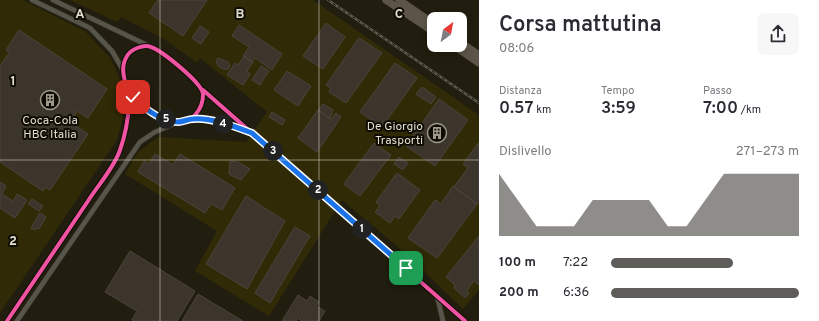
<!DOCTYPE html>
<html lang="it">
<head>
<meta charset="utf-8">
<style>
	body { margin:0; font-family:Overpass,sans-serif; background:#f7f7f7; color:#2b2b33; height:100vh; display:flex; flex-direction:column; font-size:15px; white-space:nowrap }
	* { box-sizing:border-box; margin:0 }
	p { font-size:13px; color:#7c7c81 }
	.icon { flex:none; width:22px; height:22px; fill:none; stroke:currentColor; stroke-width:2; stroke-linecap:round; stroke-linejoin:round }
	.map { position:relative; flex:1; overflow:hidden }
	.sheet { display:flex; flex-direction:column; background:#fff; width:340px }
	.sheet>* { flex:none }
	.needle { width:26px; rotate:32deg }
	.controls { position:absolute; left:427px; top:12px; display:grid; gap:8px }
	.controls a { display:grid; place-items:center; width:40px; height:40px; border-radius:8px; background:#fff; box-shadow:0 2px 10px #0003; font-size:20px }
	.pin { position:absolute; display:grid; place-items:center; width:34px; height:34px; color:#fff; margin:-17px; border-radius:8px; box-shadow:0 2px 6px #0006 }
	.km { position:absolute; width:20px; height:20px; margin:-10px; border-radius:50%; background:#222; color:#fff; font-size:11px; line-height:20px; text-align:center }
	.round { display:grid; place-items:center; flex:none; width:42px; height:42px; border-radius:8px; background:#f7f7f7 }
	.overview { display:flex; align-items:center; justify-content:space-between; height:68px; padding:0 20px }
	h1 { font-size:22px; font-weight:600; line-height:30px }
	.figures { display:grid; grid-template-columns:repeat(3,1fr); gap:6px; height:68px; padding:4px 20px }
	.figures div { display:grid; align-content:center }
	.figures b { font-size:17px; font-weight:600 }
	.figures small { font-size:11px; font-weight:400 }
	.figures p { font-size:11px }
	.chart { height:112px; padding:8px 20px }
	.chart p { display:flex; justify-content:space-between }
	.chart svg { width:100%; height:72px; margin-top:4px; fill:#5f5d5a; opacity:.7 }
	ul { padding:0 20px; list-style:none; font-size:13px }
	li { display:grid; grid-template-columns:64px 48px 1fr; align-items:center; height:30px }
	li i { height:10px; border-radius:5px; background:#5f5d5a }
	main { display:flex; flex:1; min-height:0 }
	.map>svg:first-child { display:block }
</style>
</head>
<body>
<main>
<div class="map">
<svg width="479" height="321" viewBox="0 0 479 321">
	<rect width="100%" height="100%" fill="#211e0f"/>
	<path fill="#312a07" d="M0,0H23L86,32L111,59L119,77L123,100V118L117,140L0,313Z
		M70,0H313L479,115V290L463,309L397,246L342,200L269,316L195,271L217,231L125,174L138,152L158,137L246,142L267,112L200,58L197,63L164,39L121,17L117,22Z"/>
	<path fill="#3c352c" stroke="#4c443d" d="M158,0H207L183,36L149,13Z
		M326,23L345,37L323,69L303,56Z
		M239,25L282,54L272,70L255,58L252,62L243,56L249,47L232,36Z
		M200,26L209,32L201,44L192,38Z
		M19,30L107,89L88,118L77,111L70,122L88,134L50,190L45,187L43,191L0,162V66L9,53L6,50Z
		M359,38L382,53L346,103L329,92L331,88L326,85Z
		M244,56L253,62L247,71L250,74L243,85L227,75L235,63L238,65Z
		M218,58L228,62L230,66L228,69H223L218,66L216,61Z
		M395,63L417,78L382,127L360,112Z
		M261,66L269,71L260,85L252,80Z
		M287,71L311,86L298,106L274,90Z
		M422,87L436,97L431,104L416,94Z
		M439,99L468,120L435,166L406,146Z
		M323,104L333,110L330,118L318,110Z
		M318,110L331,119L336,113L341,117L317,152L298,138Z
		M272,112L285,120L282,125L269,117Z
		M479,142V202L477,204L454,187L468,168L463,164Z
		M374,143L391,155L360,196L344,184Z
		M155,154L173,165L180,154L235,188L222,210L211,204L205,213L138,172L144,161L149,164Z
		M399,157L408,163L403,170L394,164Z
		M230,161L238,162L250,169L241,180L229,174Z
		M397,173L420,190L399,219L395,216L390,223L375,212L380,206L376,202Z
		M0,182L6,186L2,194L13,201L17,194L27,200L15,218L0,208Z
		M453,186L477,204L437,258L408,238L435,200L441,204Z
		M246,196L285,221L247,289L206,264Z
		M32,199L43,206L39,211L28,204Z
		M40,213L46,217L39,229L37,228L35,230L31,228Z
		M295,227L310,236L270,303L255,293Z
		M479,236V285L474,281L467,290L469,293L465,298L454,288L455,285L446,277Z
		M130,251L195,291L177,321H135L132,320L137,311L105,292Z
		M198,294L243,321H182Z
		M298,295L307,301L310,296L319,302L316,306L325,311L319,321H302L297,318L296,321H282Z"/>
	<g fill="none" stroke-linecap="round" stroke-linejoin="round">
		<g stroke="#3a372d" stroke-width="5.5">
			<path id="minor" d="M32,0L90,28L112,51L123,70
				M53,0L149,46
				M203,90L465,321
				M192,118L235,126L249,132
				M437,296L443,321
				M7,321C34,281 61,241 88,201C98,185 114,168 120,150C125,136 128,120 129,105C130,88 117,72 127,56C131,49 144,44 151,47C162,51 204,84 203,95C203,102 200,109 196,114C177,138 138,105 127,87
				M17,321L140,142L155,132L176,123"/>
		</g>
		<g stroke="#3a372d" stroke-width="8">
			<path id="trunk" d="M386,0L434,32
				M399,0L434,24
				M460,42L479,55
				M453,45L479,63"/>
		</g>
		<use href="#minor" stroke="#57554a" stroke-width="4.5"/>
		<use href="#trunk" stroke="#5c5448" stroke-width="7"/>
		<g stroke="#5e5c51" stroke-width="2.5">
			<path id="rail" d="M328,0L479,103"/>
		</g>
		<use href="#rail" stroke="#0f0c03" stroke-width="1" stroke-dasharray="3" stroke-linecap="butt"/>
		<g stroke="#0f0c03" stroke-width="6">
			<path id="cycleway" d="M203,90L465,321
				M7,321C34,281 61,241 88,201C98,185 114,168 120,150C125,136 128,120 129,105C130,88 117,72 127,56C131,49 144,44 151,47C162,51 204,84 203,95C203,102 200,109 196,114C177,138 138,105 127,87"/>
		</g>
		<use href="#cycleway" stroke="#f153a3" stroke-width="4"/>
	</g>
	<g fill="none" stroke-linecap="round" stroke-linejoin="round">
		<g stroke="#fff" stroke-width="8">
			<path id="route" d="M133,97C144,108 161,122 178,122C183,122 188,119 193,119C210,117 236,127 252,133L406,268"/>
		</g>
		<use href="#route" stroke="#1a73e8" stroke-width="5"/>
	</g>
	<path fill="none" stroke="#e1ddcd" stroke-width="1" stroke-opacity="0.55" d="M160,0V321M319,0V321M0,160H479"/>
	<defs>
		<g id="building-ring" transform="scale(1)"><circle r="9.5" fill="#0f0c03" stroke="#9e9a8a" stroke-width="1.5"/><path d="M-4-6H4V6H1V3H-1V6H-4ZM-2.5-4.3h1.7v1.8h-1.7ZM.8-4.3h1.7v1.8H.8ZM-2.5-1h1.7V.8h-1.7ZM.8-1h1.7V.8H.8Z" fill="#9e9a8a"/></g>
	</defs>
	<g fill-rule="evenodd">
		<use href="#building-ring" x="50" y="100"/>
		<use href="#building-ring" x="437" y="133"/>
	</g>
	<g text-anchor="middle" stroke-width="4" stroke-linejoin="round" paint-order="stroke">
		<g font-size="12" fill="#e1ddcd" stroke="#0f0c03">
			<text x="50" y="124">Coca-Cola<tspan x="50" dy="14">HBC Italia</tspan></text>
			<text x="423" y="130" text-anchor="end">De Giorgio<tspan x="423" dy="14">Trasporti</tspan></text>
		</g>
	</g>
	<g font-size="13" text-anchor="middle" font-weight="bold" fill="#e1ddcd" stroke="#0f0c03" stroke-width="4" stroke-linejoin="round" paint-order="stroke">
		<text x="80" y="18">A</text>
		<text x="240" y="18">B</text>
		<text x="399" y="18">C</text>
		<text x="13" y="85">1</text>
		<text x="13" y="245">2</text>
	</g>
</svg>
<div class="controls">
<a><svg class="needle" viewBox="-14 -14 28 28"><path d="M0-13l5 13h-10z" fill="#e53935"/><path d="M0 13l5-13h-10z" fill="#7c7c81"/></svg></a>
</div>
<div class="pin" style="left:406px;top:268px;background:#1e9e55"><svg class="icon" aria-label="arrive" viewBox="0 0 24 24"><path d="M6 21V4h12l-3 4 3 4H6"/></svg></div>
<div class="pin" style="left:133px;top:97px;background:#d93025"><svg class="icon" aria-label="check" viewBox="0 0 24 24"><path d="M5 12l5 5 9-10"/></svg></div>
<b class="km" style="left:362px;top:229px">1</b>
<b class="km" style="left:318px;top:190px">2</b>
<b class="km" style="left:273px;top:151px">3</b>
<b class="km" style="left:223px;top:124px">4</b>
<b class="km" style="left:166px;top:119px">5</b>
</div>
<section class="sheet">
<div class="overview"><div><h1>Corsa mattutina</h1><p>08:06</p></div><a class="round"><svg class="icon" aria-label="share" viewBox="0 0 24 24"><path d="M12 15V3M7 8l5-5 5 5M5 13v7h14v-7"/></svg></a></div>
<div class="figures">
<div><p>Distanza</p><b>0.57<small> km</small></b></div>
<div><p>Tempo</p><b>3:59</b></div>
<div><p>Passo</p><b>7:00<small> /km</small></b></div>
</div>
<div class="chart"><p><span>Dislivello</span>271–273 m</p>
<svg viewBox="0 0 160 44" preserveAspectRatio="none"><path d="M0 44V6L10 22L20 38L30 38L40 38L50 22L60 22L70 22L80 22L90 38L100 38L110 22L120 6L130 6L140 6L150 6L160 6V44z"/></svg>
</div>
<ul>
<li><b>100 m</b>7:22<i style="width:65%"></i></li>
<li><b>200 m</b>6:36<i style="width:100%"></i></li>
</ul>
</section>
</main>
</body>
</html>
